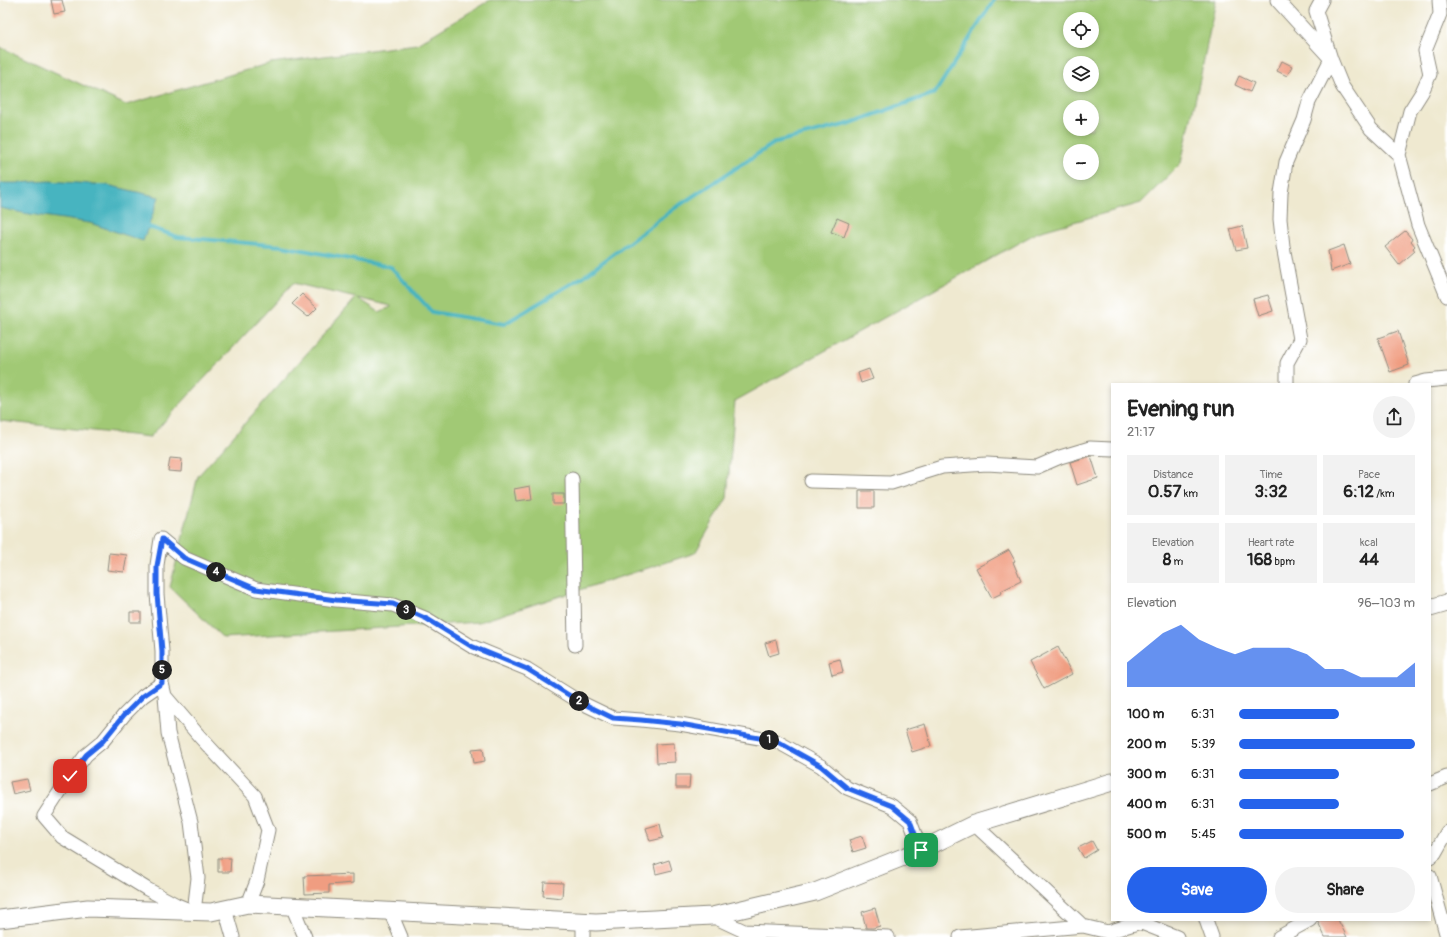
<!DOCTYPE html>
<html lang="en">
<head>
<meta charset="utf-8">
<style>
	body { margin:0; font-family:Pangolin,sans-serif; background:#f2f2f2; color:#222; height:100vh; display:flex; flex-direction:column; font-size:15px; white-space:nowrap }
	* { box-sizing:border-box; margin:0 }
	p { font-size:13px; color:#767676 }
	.icon { flex:none; width:22px; height:22px; fill:none; stroke:currentColor; stroke-width:2; stroke-linecap:round; stroke-linejoin:round }
	.map { position:relative; flex:1; overflow:hidden }
	.details { position:absolute; left:1111px; top:383px; width:320px; height:538px; display:flex; flex-direction:column; background:#fff; border-radius:0px; box-shadow:0 2px 6px #0003 }
	.details>* { flex:none }
	.tools { position:absolute; left:1063px; top:12px; display:grid; gap:8px }
	.tools a { display:grid; place-items:center; width:36px; height:36px; border-radius:50%; background:#fff; box-shadow:0 2px 6px #0003; font-size:20px }
	.pin { position:absolute; display:grid; place-items:center; width:34px; height:34px; color:#fff; margin:-17px; border-radius:8px; box-shadow:0 2px 6px #0006 }
	.km { position:absolute; width:20px; height:20px; margin:-10px; border-radius:50%; background:#222; color:#fff; font-size:11px; line-height:20px; text-align:center }
	.round { display:grid; place-items:center; flex:none; width:42px; height:42px; border-radius:21px; background:#f2f2f2 }
	.overview { display:flex; align-items:center; justify-content:space-between; height:68px; padding:0 16px }
	h1 { font-size:22px; font-weight:800; line-height:30px }
	.metrics { display:grid; grid-template-columns:repeat(3,1fr); gap:6px; height:68px; padding:4px 16px }
	.metrics div { display:grid; align-content:center; border-radius:0px; background:#f2f2f2; text-align:center }
	.metrics b { font-size:17px; font-weight:800 }
	.metrics small { font-size:11px; font-weight:400 }
	.metrics p { font-size:11px }
	.chart { height:112px; padding:8px 16px }
	.chart p { display:flex; justify-content:space-between }
	.chart svg { width:100%; height:72px; margin-top:4px; fill:#2563eb; opacity:.7 }
	.primary-button { display:flex; gap:8px; margin-top:auto; padding:8px 16px }
	.primary-button a { flex:1; height:46px; border-radius:24px; background:#2563eb; color:#fff; font-size:16px; font-weight:800; line-height:46px; text-align:center }
	.primary-button a+a { background:#f2f2f2; color:#222 }
	ul { padding:0 16px; list-style:none; font-size:13px }
	li { display:grid; grid-template-columns:64px 48px 1fr; align-items:center; height:30px }
	li i { height:10px; border-radius:5px; background:#2563eb }
	.map>svg:first-child { display:block }
</style>
</head>
<body>
<div class="map">
<svg width="1447" height="937" viewBox="0 0 1447 937">
	<rect width="100%" height="100%" fill="#fff"/>
	<filter id="ink" filterUnits="userSpaceOnUse"><feTurbulence type="fractalNoise" baseFrequency=".025" numOctaves="2"/><feDisplacementMap in="SourceGraphic" scale="8" xChannelSelector="R" yChannelSelector="G"/><feConvolveMatrix kernelMatrix="1 2 1 2 8 2 1 2 1" color-interpolation-filters="sRGB"/></filter>
	<filter id="wash" filterUnits="userSpaceOnUse"><feTurbulence type="fractalNoise" baseFrequency=".012" numOctaves="4" result="noise"/><feDisplacementMap in="SourceGraphic" scale="16" xChannelSelector="R" yChannelSelector="G"/><feGaussianBlur stdDeviation="0.9" result="paint"/><feColorMatrix in="noise" values="0 0 0 0 0 0 0 0 0 0 0 0 0 0 0 0 0 1.4 0 .05"/><feComposite in="paint" operator="in"/></filter>
	<g filter="url(#wash)">
		<rect width="100%" height="100%" fill="#efe9d0"/>
		<path fill="#a1c974" stroke="#667a50" fill-rule="evenodd" d="M490,0H1216L1200,79L1181,163L1141,203L1038,232L735,401L727,498L695,553L479,622L223,638L170,587L198,476L356,298L293,283L150,437L0,421V47L126,105L271,63L417,44ZM1070,19H1092V41H1070ZM1070,63H1092V85H1070ZM1070,107H1092V129H1070ZM1070,151H1092V173H1070ZM358,298L391,306V307L379,312Z"/>
		<path fill="#46b4c0" stroke="#387076" d="M49,181L107,185L159,197L143,241L90,223L23,213L0,208V183H16Z"/>
		<g fill="none" stroke-linecap="round" stroke-linejoin="round">
			<path stroke="#46b4c0" stroke-width="4" d="M143,225L178,237L282,246L391,267L432,312L504,324L584,276L675,208L776,142L848,124L935,93L994,0"/>
		</g>
		<g id="blocks">
			<path fill="#f09d81" d="M51,0H62L65,12L54,14Z
				M1282,61L1292,66L1287,76L1277,71Z
				M1239,76L1254,83L1250,92L1235,85Z
				M837,218L849,223L844,237L831,232Z
				M1242,226L1247,248L1236,250L1230,229Z
				M1405,231L1412,239L1411,241L1415,246L1413,248L1415,251L1399,265L1385,247Z
				M1344,245L1350,264L1331,271L1328,251Z
				M302,294L317,308L308,317L292,304Z
				M1268,295L1273,311L1258,316L1253,299Z
				M1398,331L1409,365L1390,372L1378,338Z
				M869,369L873,379L861,383L858,373Z
				M1091,456L1098,478L1077,485L1070,462Z
				M170,458L182,459L181,472L168,471Z
				M530,486L532,499L516,501L514,489Z
				M859,491H874V508H859Z
				M553,494H564V504H553Z
				M1009,550L1015,561L1013,562L1021,581L1001,591L1002,593L992,598L976,568Z
				M109,553L127,555L124,572L107,570Z
				M130,612H141V622H130Z
				M776,640L779,653L769,656L765,643Z
				M1058,647L1072,674L1044,689L1030,662Z
				M840,659L843,672L832,675L829,662Z
				M925,724L931,746L912,752L905,730Z
				M674,743L675,762L657,763L656,744Z
				M483,748L485,761L474,763L472,749Z
				M676,775H690L689,788H676Z
				M27,779L30,790L13,794L10,782Z
				M660,824L663,838L650,841L646,828Z
				M862,836L866,848L853,852L849,840Z
				M1092,841L1097,850L1084,858L1078,848Z
				M218,858H231L230,872H218Z
				M669,860L672,870L656,874L654,865Z
				M353,874V883L329,885V893L305,894L304,876Z
				M544,882L563,883L562,898L543,896Z
				M875,908L880,926L873,928H866L862,912Z
				M1318,920H1338L1347,937H1325L1318,922Z"/>
		</g>
	</g>
	<g filter="url(#ink)">
		<use href="#blocks" fill-opacity="0" stroke="#8d8a7e" stroke-width="1"/>
		<g fill="none" stroke-linecap="round" stroke-linejoin="round">
			<g stroke="#8d8a7e" stroke-width="15">
				<path id="minor" d="M1277,0L1331,59L1316,11L1322,0
					M1331,59L1342,86L1371,129L1399,155L1418,225L1447,296
					M1399,155L1410,111L1422,92L1430,74L1425,51L1440,14L1439,0
					M1287,384V363L1300,339L1283,246L1280,219L1281,193L1286,162L1304,120L1309,102L1331,59
					M1415,384L1426,381L1447,379
					M572,479L575,645
					M811,481L891,483L942,467L987,464L1037,467L1060,457L1090,448L1112,449
					M161,539L184,558L256,589L336,600L393,605L427,619L471,646L527,669L580,702L613,718L641,720L680,724L776,741L821,766L847,788L892,806L910,821L921,850
					M161,539L157,565V594L162,651V683L165,696L168,733L191,822L198,878L194,912L177,905L147,889L62,837L44,816L70,776L86,755L103,741L124,715L143,696L162,683
					M165,696L200,737L255,796L268,830L257,881L248,904
					M1430,784L1447,777
					M974,824L1083,926
					M1430,857L1435,853L1447,832
					M1430,876L1447,937
					M292,906L305,937
					M225,909L233,937
					M390,911L401,937
					M712,916L744,931L888,937
					M1206,920L1212,937
					M583,921V937
					M1139,922L1177,937
					M960,937L1083,926L1108,932L1147,920
					M1279,937L1310,920"/>
			</g>
			<g stroke="#8d8a7e" stroke-width="19">
				<path id="tertiary" d="M1430,608L1447,603
					M0,919L88,908L211,912L248,904L596,922L712,916L815,892L921,850L974,824L1112,782"/>
			</g>
			<use href="#minor" stroke="#fff" stroke-width="13"/>
			<use href="#tertiary" stroke="#fff" stroke-width="17"/>
		</g>
	</g>
	<g fill="none" stroke-linecap="round" stroke-linejoin="round" filter="url(#ink)">
		<g stroke="#fff" stroke-width="8">
			<path id="route" d="M70,776L86,755L103,741L124,715L143,696L162,683V651L157,594V566L162,539L184,558L256,589L336,600L393,604L427,619L471,646L527,669L580,702L613,718L641,720L680,724L776,741L821,766L847,788L892,806L910,821L921,850"/>
		</g>
		<use href="#route" stroke="#2563eb" stroke-width="5"/>
	</g>
</svg>
<div class="tools">
<a><svg class="icon" aria-label="locate" viewBox="0 0 24 24"><circle cx="12" cy="12" r="6"/><path d="M12 2v4M12 18v4M2 12h4M18 12h4"/></svg></a>
<a><svg class="icon" aria-label="layers" viewBox="0 0 24 24"><path d="M12 4l9 5-9 5-9-5zM3 14l9 5 9-5"/></svg></a>
<a>+</a>
<a>−</a>
</div>
<div class="pin" style="left:921px;top:850px;background:#1e9e55"><svg class="icon" aria-label="arrive" viewBox="0 0 24 24"><path d="M6 21V4h12l-3 4 3 4H6"/></svg></div>
<div class="pin" style="left:70px;top:776px;background:#d93025"><svg class="icon" aria-label="check" viewBox="0 0 24 24"><path d="M5 12l5 5 9-10"/></svg></div>
<b class="km" style="left:769px;top:740px">1</b>
<b class="km" style="left:579px;top:701px">2</b>
<b class="km" style="left:406px;top:610px">3</b>
<b class="km" style="left:216px;top:572px">4</b>
<b class="km" style="left:162px;top:670px">5</b>
<section class="details">
<div class="overview"><div><h1>Evening run</h1><p>21:17</p></div><a class="round"><svg class="icon" aria-label="share" viewBox="0 0 24 24"><path d="M12 15V3M7 8l5-5 5 5M5 13v7h14v-7"/></svg></a></div>
<div class="metrics">
<div><p>Distance</p><b>0.57<small> km</small></b></div>
<div><p>Time</p><b>3:32</b></div>
<div><p>Pace</p><b>6:12<small> /km</small></b></div>
</div>
<div class="metrics">
<div><p>Elevation</p><b>8<small> m</small></b></div>
<div><p>Heart rate</p><b>168<small> bpm</small></b></div>
<div><p>kcal</p><b>44</b></div>
</div>
<div class="chart"><p><span>Elevation</span>96–103 m</p>
<svg viewBox="0 0 160 44" preserveAspectRatio="none"><path d="M0 44V29L10 20L20 11L30 6L40 15L50 20L60 24L70 20L80 20L90 20L100 24L110 33L120 33L130 38L140 38L150 38L160 29V44z"/></svg>
</div>
<ul>
<li><b>100 m</b>6:31<i style="width:57%"></i></li>
<li><b>200 m</b>5:39<i style="width:100%"></i></li>
<li><b>300 m</b>6:31<i style="width:57%"></i></li>
<li><b>400 m</b>6:31<i style="width:57%"></i></li>
<li><b>500 m</b>5:45<i style="width:94%"></i></li>
</ul>
<div class="primary-button"><a>Save</a><a>Share</a></div>
</section>
</div>
</body>
</html>
